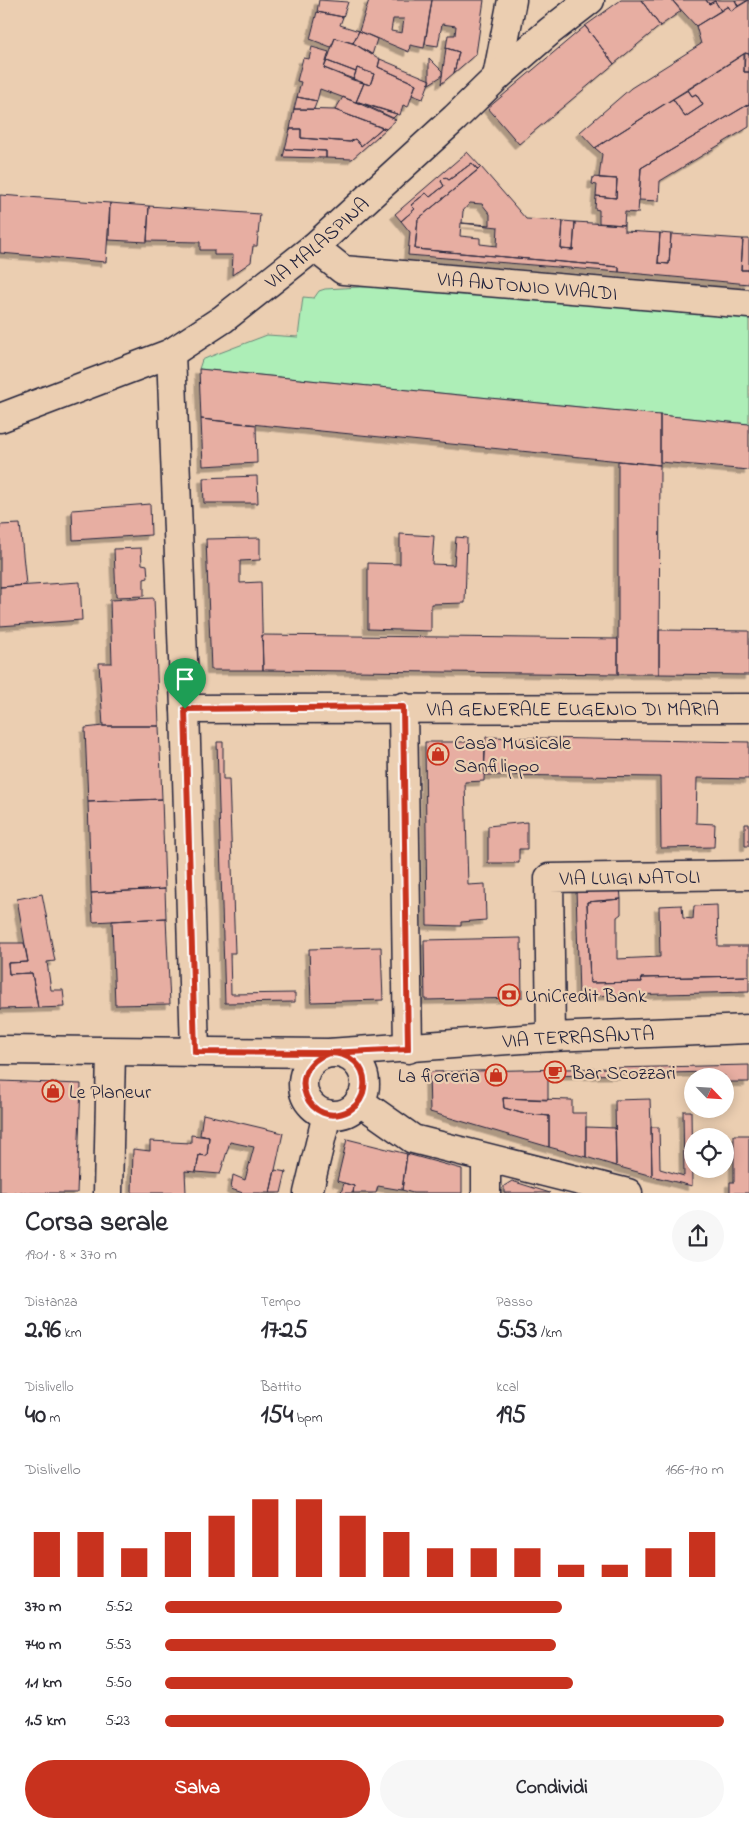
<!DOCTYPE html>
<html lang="it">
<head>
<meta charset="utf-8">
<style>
	body { margin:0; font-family:"Indie Flower",sans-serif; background:#f7f7f7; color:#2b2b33; height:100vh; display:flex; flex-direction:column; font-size:19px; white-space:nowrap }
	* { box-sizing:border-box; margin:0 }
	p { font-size:16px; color:#7c7c81 }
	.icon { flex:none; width:28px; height:28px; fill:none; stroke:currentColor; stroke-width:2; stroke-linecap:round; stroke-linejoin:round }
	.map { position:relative; height:1193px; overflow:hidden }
	.side { display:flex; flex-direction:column; background:#fff; flex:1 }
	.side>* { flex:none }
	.needle { width:32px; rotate:115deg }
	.buttons { position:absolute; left:684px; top:1068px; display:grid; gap:10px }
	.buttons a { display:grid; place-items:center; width:50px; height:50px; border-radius:50%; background:#fff; box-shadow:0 2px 12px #0003; font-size:25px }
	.pin { position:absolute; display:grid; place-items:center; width:42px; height:42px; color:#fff; margin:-51px -21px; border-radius:50% 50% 50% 0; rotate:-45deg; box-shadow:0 0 5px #0007 }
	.pin .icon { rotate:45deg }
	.round { display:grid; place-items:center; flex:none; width:52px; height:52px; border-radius:26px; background:#f7f7f7 }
	.summary { display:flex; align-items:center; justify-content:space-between; height:85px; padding:0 25px }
	h1 { font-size:28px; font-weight:700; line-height:38px }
	.stats { display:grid; grid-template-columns:repeat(3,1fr); gap:8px; height:85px; padding:5px 25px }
	.stats div { display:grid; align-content:center }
	.stats b { font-size:25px; font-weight:700 }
	.stats small { font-size:14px; font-weight:400 }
	.stats p { font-size:14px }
	.chart { height:140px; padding:10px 25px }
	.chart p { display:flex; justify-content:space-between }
	.chart svg { width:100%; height:90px; margin-top:5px; stroke:#c8321e; stroke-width:6 }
	.action { display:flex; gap:10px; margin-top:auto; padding:10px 25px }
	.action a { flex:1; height:58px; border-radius:30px; background:#c8321e; color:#fff; font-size:20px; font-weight:700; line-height:58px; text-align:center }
	.action a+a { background:#f7f7f7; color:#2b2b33 }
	ul { padding:0 25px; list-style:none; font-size:16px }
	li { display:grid; grid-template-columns:80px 60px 1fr; align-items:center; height:38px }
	li i { height:12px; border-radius:6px; background:#c8321e }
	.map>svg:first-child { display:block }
</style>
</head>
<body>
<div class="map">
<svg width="749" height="1193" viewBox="0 0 749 1193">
	<defs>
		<filter id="shadow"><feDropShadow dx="-4.5" dy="4.5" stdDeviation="0" flood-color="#0004"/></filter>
	</defs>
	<rect width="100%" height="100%" fill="#ebceb1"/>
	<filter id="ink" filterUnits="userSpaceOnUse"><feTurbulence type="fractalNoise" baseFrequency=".02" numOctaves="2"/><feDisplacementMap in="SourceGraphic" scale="10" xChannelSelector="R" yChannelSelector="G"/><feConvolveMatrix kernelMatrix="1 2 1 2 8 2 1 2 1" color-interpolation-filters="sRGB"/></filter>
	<g filter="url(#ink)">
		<path fill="#adeeb7" stroke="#688879" d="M377,286L749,317V424L199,369L202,360L209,357L267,335L298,337L303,297L314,298L319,291L325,289Z"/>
		<path fill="#e7aea2" stroke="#22223b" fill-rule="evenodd" filter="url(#shadow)" d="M319,0L348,2L343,17L317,12Z
			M369,0H432L424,48L410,45L409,52L359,31ZM393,19H404L402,33L391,31Z
			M432,0H484L476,54L454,73L459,52L446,48L448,35H455L456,26L442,24L438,46L425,44Z
			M621,0H641L660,26L614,64L585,26Z
			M641,0H672L681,11L660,26Z
			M672,0H706L709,4L715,1L721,11L696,26Z
			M706,0H735L738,6L731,11L728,6L721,11L715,1L709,4Z
			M735,0H748L738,6Z
			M749,0V54L745,53L595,148L580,132L631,88L701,44L696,26L728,6L731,11Z
			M317,12L343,17L340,25L359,31L353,43L335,38L331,47L310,39Z
			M585,26L614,64L519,144L488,108Z
			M359,31L377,39L372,55L353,43Z
			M335,38L355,44L380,59L378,67L416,84L408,107L403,105L400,115L356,102L364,83L370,85L374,74L357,68L356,72L327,61Z
			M312,47L329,52L324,68L364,83L356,102H359L358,103L320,89L317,101L297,97L301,82L297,81L303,58L309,59Z
			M446,48L459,52L454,73L441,84Z
			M745,53L749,54V72H744Z
			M744,54V72H749V104L641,168L638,213L625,212L624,225L599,223V210L595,209L596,196L616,198L617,179L599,178L602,154L595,148L673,99L685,117L703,105L696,94L692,96L688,90Z
			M429,58L442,71V76L429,84Z
			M380,59L430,80L423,99L412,95L416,84L378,67Z
			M327,61L356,72L353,80L324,68Z
			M357,68L374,74L370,85L353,80Z
			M688,90L692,96L696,94L703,105L685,117L673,99Z
			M297,97L317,101L314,109H294Z
			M343,97L358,103L396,120L386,129L335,110Z
			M359,102L397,114L393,118Z
			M749,104V127L660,181L659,201L639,200L641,168Z
			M294,109L335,110L382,128L361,146L355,139L350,142L301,138V129H290Z
			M382,128L386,129L352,159L326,158V151L285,149L290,129H301V138L350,142L355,139L361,146Z
			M285,149L326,151V158L283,157Z
			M467,152L481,167L478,170L472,163L449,180L445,177L441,181L444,186L430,197L426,193L411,205L415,209L401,221L395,214Z
			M472,163L478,170L418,219L415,249L619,267V272L408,255L410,232L401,221L415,209L411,205L426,193L430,197L444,186L441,181L445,177L449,180Z
			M481,167L526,219L563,221L561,249L573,250L575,222L624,225V231L660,233L658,263L669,264L671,234L743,239L741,270H749V284L619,272V267L415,249L418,219ZM470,203L482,204L490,214V225L462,223L463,211Z
			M593,177L617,179L616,198L596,196L597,185L592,184Z
			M0,195L110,203L106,262L0,253Z
			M110,203L149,206L147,242L109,240Z
			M149,206L260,214L257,246H253L251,262L232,275L233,255H214V250H200V242L147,241Z
			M563,221L575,222L573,250L561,249Z
			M461,223L498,227L497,246L480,244V238L460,236Z
			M660,233L671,234L669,264L658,263Z
			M743,239H749V270H741Z
			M199,369L660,415V465L201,419Z
			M660,415L749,424V470L660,462Z
			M201,419L256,425L257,463L203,466Z
			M618,461L660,465L659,674H618Z
			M257,476L258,503H204L203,478Z
			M150,504L151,535L73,540L72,510Z
			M20,524L26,585L0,587V525Z
			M400,534L434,536L432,564L454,565L456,537L467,538L465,603L431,604V631L368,629V563L400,564Z
			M260,538V560L240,561V583L261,582L263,670H211L206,539Z
			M141,548L142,564L147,565L148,578L144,579V596L116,597L114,549Z
			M80,582L82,620L0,626V587Z
			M154,598L159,726H103L99,663H112L110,600Z
			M659,630L749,631V675L659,674Z
			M262,635L618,639V674L263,670Z
			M103,726H159L162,799L88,802L85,728Z
			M486,737L749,742V779L697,778L696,823L715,824L714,847L661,848L660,777L484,775Z
			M217,742H223V779H229L235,953H230L231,994L295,993V1002L225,1003Z
			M425,742H485L484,781L465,782L468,885L485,884L486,920L461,922V926L427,925Z
			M162,799L165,889L91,893L88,802Z
			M527,822V849H519V863H488V826Z
			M745,824H749V846H745Z
			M620,887L621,899L587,902L590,983L642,982L641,978L749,976V992L579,996L576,888Z
			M165,889L166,918L93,922L91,893Z
			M42,894L55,961L47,962L51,990H63L65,1007L38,1008L32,973L9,974L8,963L28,962L17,899Z
			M621,899V914L617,917V959L660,957L659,906L682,905L683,918L693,919L694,906L717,905L718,946H749V976L641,978L642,982L590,983L587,902Z
			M166,918L170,1004L115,1005L112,921Z
			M521,938L522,998L425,1000L424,940Z
			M0,943H24L28,962L8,963L9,974L32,973L38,1008L0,1009Z
			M381,947L383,1000L311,1002L309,949Z
			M749,1065V1082H725V1076H710V1072L548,1076V1100L503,1098L504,1108L521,1113L549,1116V1147L430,1112L429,1072Z
			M0,1081L81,1084L77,1193H0Z
			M503,1098L572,1100V1113H586V1157L549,1147V1116L521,1113L504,1108Z
			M650,1099L651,1127L652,1176L616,1166L615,1100Z
			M683,1111H691L692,1186L652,1176L651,1127H659L660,1169L684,1176Z
			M203,1114L283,1133L270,1193H243L231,1189L233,1175L245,1180L254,1147L230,1142L220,1174L196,1172L199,1155L207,1156L209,1137L200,1135Z
			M586,1127L615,1128L616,1166L586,1157Z
			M191,1135L209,1137L207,1156L199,1155L196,1172L185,1171L186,1193H132L133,1149L150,1151V1141L191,1143Z
			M734,1135H749V1193H730V1182H734Z
			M347,1139L407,1154L402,1190L378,1186L376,1193H353L354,1186L337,1181Z
			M407,1154L462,1169V1193H413L402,1190Z
			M275,1170L286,1172L281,1193H270Z
			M512,1181L550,1193H504V1186Z
			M344,1183L354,1186L353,1193H341Z"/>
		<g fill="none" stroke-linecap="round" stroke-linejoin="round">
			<g stroke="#22223b" stroke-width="31">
				<g id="street">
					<path d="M497,77L512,0"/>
					<path id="s1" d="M314,247L343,270L749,304"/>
					<path d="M171,353L185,709L195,1052"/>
					<path id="s2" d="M0,418L171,353L223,319L314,247L455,118L497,77L550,31L590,0"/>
					<path d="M403,707L408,1049"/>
					<path id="s3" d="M185,709L749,708"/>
					<path id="s4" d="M551,1037L549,878L749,875"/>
					<circle cx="334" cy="1084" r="31"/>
					<path d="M359,1101L413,1139L628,1193"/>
					<path d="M108,1193L111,1052"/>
					<path d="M308,1193L327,1114"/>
					<path d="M486,1193V1159"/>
				</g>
			</g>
			<g stroke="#22223b" stroke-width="31">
				<g id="secondary">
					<path id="s5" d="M0,1050L329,1053L551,1037L749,1029"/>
				</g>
			</g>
			<use href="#street" stroke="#ebceb1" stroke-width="28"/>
			<use href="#secondary" stroke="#ebceb1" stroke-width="28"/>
		</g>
	</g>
	<g fill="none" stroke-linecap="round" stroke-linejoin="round" filter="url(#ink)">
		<g stroke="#fff" stroke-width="10">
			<path id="route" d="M185,709L195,1052L329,1053C349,1053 367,1065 364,1088C363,1097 358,1105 350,1110C310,1132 280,1070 329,1053L408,1049L403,707L185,709"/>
		</g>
		<use href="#route" stroke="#c8321e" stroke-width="6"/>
	</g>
	<defs>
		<g id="shop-ring" transform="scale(1.125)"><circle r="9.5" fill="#ebceb1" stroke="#c8321e" stroke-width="1.5"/><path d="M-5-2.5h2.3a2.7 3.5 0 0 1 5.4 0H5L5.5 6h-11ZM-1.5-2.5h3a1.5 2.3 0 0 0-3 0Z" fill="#c8321e"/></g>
		<g id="bank-ring" transform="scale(1.125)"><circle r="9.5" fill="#ebceb1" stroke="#c8321e" stroke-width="1.5"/><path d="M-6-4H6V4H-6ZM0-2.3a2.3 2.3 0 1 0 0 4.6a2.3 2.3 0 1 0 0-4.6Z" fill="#c8321e"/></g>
		<g id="cafe-ring" transform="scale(1.125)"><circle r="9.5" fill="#ebceb1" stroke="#c8321e" stroke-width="1.5"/><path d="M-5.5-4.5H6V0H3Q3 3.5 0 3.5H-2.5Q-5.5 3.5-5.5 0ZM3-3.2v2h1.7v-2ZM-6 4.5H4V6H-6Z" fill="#c8321e"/></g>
	</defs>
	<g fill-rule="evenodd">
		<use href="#shop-ring" x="438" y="754"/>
		<use href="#bank-ring" x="509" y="995"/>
		<use href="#cafe-ring" x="555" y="1072"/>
		<use href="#shop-ring" x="496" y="1075"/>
		<use href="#shop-ring" x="53" y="1091"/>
	</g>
	<g text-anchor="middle" stroke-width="4.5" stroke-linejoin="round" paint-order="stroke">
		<g font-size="20" fill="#22223b" stroke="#ebceb1">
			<text dy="7" stroke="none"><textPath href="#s2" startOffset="366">VIA MALASPINA</textPath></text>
			<text dy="7" stroke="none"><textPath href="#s1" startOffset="222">VIA ANTONIO VIVALDI</textPath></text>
			<text dy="7" stroke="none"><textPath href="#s3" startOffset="388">VIA GENERALE EUGENIO DI MARIA</textPath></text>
			<text dy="7" stroke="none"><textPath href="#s4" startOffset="240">VIA LUIGI NATOLI</textPath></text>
			<text dy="7" stroke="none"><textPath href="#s5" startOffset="579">VIA TERRASANTA</textPath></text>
		</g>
		<g font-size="20" fill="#22223b" stroke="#ebceb1" text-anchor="start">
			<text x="454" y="749">Casa Musicale<tspan x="454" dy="23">Sanfilippo</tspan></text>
			<text x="525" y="1002">UniCredit Bank</text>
			<text x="571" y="1079">Bar Scozzari</text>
			<text x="480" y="1082" text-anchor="end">La fioreria</text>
			<text x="69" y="1098">Le Planeur</text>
		</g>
	</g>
</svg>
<div class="buttons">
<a><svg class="needle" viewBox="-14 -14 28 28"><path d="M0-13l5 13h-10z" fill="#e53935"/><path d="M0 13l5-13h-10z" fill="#7c7c81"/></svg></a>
<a><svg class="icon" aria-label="locate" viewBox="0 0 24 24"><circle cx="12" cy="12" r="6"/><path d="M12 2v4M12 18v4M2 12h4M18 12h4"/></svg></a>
</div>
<div class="pin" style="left:185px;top:709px;background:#1e9e55"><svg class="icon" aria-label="arrive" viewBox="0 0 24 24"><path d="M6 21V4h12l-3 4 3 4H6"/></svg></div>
</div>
<section class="side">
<div class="summary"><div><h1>Corsa serale</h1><p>19:01 · 8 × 370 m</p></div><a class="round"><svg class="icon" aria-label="share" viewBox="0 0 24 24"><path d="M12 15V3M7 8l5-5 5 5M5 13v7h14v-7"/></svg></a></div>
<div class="stats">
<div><p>Distanza</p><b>2.96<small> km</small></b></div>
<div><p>Tempo</p><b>17:25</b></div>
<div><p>Passo</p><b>5:53<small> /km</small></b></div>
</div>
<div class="stats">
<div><p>Dislivello</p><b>40<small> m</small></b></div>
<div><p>Battito</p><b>154<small> bpm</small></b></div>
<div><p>kcal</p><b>195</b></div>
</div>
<div class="chart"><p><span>Dislivello</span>166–170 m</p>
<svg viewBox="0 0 160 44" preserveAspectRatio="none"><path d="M5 44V22M15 44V22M25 44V30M35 44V22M45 44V14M55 44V6M65 44V6M75 44V14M85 44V22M95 44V30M105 44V30M115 44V30M125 44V38M135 44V38M145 44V30M155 44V22"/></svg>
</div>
<ul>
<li><b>370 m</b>5:52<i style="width:71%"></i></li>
<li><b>740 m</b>5:53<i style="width:70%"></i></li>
<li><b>1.1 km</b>5:50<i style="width:73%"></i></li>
<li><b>1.5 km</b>5:23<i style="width:100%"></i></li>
</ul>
<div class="action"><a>Salva</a><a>Condividi</a></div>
</section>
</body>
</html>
